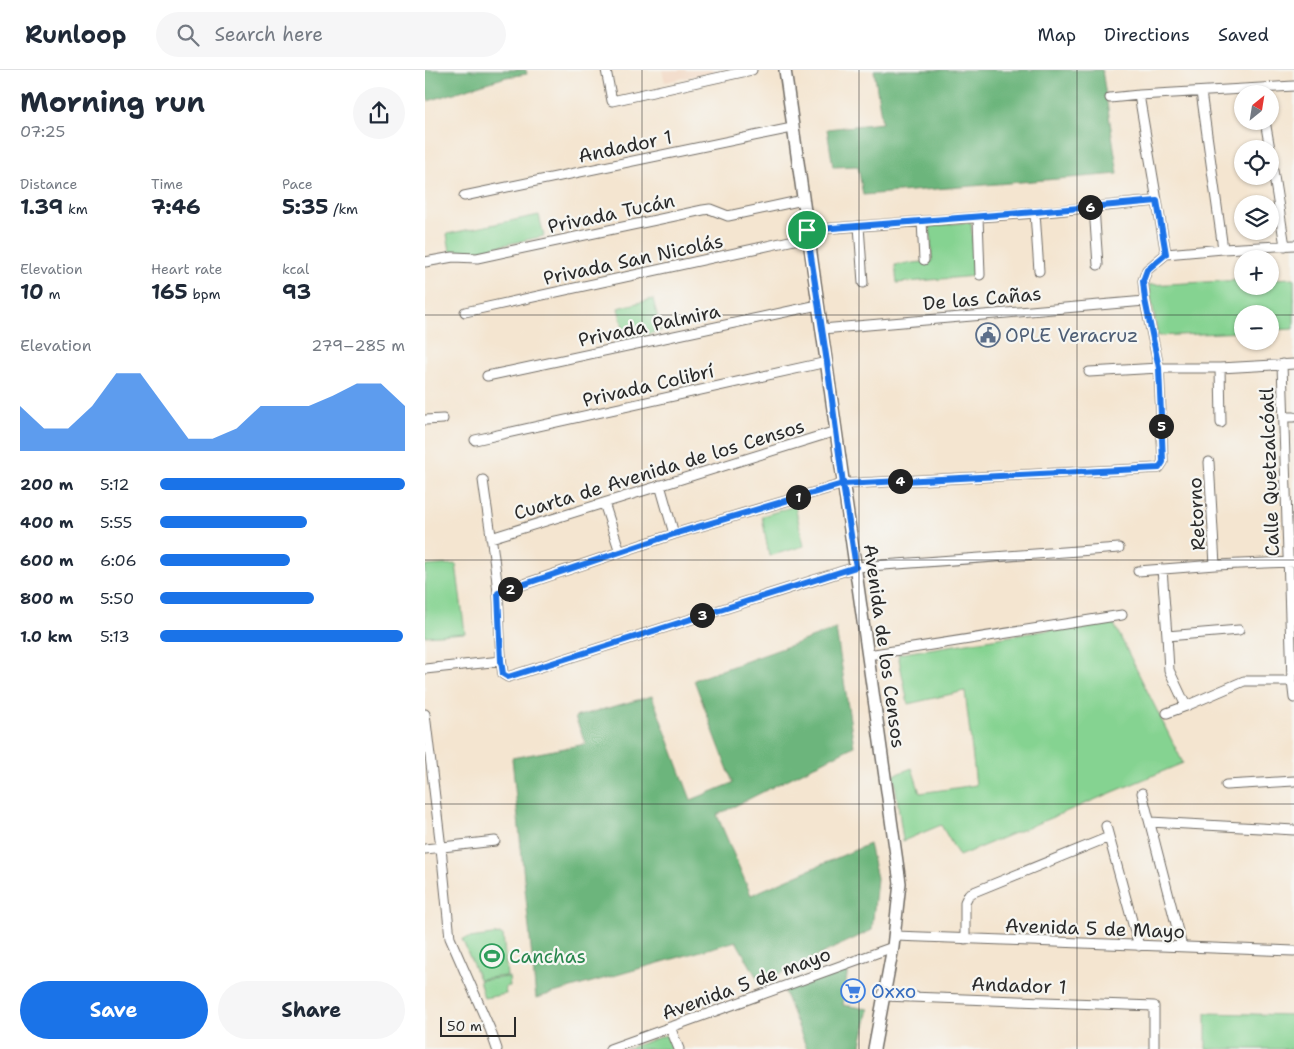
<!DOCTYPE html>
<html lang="en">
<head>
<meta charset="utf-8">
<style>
	body { margin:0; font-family:"Shantell Sans",sans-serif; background:#f6f6f7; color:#1f2937; height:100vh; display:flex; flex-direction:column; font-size:19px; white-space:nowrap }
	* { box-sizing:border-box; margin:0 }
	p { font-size:16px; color:#747a83 }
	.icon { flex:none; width:28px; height:28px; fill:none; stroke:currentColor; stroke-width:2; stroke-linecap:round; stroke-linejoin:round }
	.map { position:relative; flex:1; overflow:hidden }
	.drawer { display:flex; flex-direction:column; background:#fff; width:425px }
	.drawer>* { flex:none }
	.needle { width:32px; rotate:30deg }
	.fabs { position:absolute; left:809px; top:15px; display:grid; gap:10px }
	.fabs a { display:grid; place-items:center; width:45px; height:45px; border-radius:50%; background:#fff; box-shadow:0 1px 4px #0004; font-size:25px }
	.scale { position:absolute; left:15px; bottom:12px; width:76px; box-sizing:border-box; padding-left:5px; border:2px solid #2b2b2b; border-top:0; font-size:14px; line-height:18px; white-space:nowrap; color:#2b2b2b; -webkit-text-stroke:4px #f6f6f2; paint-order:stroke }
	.pin { position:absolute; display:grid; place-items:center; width:42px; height:42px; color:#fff; margin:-21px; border:2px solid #fff; border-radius:50%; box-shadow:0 1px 5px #0007 }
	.km { position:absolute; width:25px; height:25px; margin:-12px; border-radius:50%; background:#222; color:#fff; font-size:14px; line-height:25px; text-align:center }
	.round { display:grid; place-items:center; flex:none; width:52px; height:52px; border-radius:26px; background:#f6f6f7 }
	.head { display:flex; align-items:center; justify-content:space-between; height:85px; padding:0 20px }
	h1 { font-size:28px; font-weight:700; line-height:38px }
	.stats { display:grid; grid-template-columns:repeat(3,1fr); gap:8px; height:85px; padding:5px 20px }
	.stats div { display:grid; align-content:center }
	.stats b { font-size:21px; font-weight:700 }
	.stats small { font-size:14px; font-weight:400 }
	.stats p { font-size:14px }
	.chart { height:140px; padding:10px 20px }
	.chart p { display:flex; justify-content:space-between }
	.chart svg { width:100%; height:90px; margin-top:5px; fill:#1a73e8; opacity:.7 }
	.action { display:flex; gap:10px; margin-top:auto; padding:10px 20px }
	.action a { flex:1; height:58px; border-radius:30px; background:#1a73e8; color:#fff; font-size:20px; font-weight:700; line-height:58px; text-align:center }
	.action a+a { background:#f6f6f7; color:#1f2937 }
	ul { padding:0 20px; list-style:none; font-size:16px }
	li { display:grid; grid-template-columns:80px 60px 1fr; align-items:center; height:38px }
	li i { height:12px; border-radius:6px; background:#1a73e8 }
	header { display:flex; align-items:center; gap:30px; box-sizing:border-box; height:70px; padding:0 25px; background:#fff; border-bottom:1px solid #e0e1e3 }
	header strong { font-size:24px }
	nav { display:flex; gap:28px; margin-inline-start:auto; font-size:18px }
	.search { width:350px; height:45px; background:#f6f6f7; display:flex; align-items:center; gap:12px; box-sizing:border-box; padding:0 18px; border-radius:28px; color:#747a83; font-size:19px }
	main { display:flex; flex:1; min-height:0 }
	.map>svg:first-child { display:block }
</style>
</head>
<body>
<header>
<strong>Runloop</strong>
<div class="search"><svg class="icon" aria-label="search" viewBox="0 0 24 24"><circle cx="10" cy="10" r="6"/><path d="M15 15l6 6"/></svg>Search here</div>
<nav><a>Map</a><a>Directions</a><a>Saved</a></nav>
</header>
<main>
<section class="drawer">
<div class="head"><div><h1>Morning run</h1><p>07:25</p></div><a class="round"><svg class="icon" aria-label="share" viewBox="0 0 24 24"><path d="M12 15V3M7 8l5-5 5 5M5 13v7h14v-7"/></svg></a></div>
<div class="stats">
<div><p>Distance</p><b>1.39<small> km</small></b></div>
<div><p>Time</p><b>7:46</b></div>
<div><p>Pace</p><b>5:35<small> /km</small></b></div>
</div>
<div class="stats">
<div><p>Elevation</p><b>10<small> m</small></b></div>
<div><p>Heart rate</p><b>165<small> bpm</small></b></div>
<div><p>kcal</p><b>93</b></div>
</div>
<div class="chart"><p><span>Elevation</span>279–285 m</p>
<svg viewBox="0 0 160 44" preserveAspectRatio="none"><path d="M0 44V22L10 33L20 33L30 22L40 6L50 6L60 22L70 38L80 38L90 33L100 22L110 22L120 22L130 17L140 11L150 11L160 22V44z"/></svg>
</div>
<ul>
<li><b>200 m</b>5:12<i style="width:100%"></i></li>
<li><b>400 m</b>5:55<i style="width:60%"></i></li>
<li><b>600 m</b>6:06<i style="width:53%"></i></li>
<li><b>800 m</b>5:50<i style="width:63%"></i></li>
<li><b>1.0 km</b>5:13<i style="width:99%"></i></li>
</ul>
<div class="action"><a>Save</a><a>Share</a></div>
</section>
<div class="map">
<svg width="869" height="979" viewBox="0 0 869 979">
	<rect width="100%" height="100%" fill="#f6f6f2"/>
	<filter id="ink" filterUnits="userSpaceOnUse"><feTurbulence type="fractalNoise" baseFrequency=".02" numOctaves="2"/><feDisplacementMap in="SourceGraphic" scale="10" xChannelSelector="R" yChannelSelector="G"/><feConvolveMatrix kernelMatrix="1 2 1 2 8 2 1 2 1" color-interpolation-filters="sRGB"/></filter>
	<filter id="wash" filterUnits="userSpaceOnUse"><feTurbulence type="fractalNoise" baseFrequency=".0096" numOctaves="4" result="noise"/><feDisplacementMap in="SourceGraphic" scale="20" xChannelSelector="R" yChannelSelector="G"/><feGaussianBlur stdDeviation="1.12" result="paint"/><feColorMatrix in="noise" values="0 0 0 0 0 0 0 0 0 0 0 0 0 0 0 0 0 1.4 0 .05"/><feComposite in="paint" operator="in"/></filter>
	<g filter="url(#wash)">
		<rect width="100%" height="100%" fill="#f4e5d0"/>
		<path fill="#f2d4be" d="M237,0H296L240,12Z"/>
		<path fill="#85d391" stroke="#587f5e" d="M114,145L119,166L52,181H25L22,164Z
			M546,152L550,206L472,213L470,195L507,191L505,156Z
			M869,208V259L845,260V244H818L817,262L733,266L724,215L817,210L818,216H845V209Z
			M228,229L236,261L201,269L193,238Z
			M370,436L379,476L344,486L337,446Z
			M31,494L40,563L0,566V496Z
			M687,550L758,693L534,786L516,755L478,771L469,705L487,698L495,723L551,715L540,621L483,634L473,584Z
			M75,864V865H78L82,906L54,909L37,869Z
			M84,907L85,916L80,917L81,924L59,928L54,910Z
			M781,943L869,945V979H781Z
			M241,965L247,979H201Z"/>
		<path fill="#6cb57b" stroke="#4c7053" d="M0,0H101L102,4L81,7L3,31L0,13Z
			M449,0H677L693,104L438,125L433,96L408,97L402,59L457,53Z
			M411,559L429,676L292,745L326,825L444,774L452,808L447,860L335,913L311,871L111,928L87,688L161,674L150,647L227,626L266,730L308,713L269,610Z
			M423,898L418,935L444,939L435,979H382L359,921Z"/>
	</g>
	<g filter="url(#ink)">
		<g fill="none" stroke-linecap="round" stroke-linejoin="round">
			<g stroke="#716c65" stroke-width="11">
				<path id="minor" d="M181,0L187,31L327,0
					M776,22L798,179
					M714,25L741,184
					M685,28L714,25L869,16
					M840,51L845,79
					M845,81L860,176
					M39,126L367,58
					M669,137L673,195
					M610,143L614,201
					M553,147L555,205
					M497,151L499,190
					M434,156L438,213
					M382,160L610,143L731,131
					M741,184L798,179L869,175
					M0,192L28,187L52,188L278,140L285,139L303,146L378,130
					M40,242L383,167
					M397,259L720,231
					M857,294L867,611L869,628
					M795,298L796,353
					M664,302L734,298H795L869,294
					M62,306L393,235
					M859,347H869
					M0,350L18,349
					M50,370L402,292
					M784,392L790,495
					M58,410C63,448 70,486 73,524C75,551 74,578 78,604L83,607L431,497L694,478
					M235,415L249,464
					M179,433L195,482
					M66,468L411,361
					M737,499L742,566L814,560
					M713,501L790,495L868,492
					M73,523L249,464L418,414L734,398L738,392L734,298L720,231L718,211L722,200L741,184
					M742,566L744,600L761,636L819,611H867
					M443,585L697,545
					M0,599L76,591
					M742,643L761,636
					M0,644L16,778L25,868L65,959L72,979
					M801,715L869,711
					M717,723L757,877
					M725,752L869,760
					M681,756L714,876
					M0,779L70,771
					M470,866L869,881
					M540,869V832L544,824L684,767
					M459,926L729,936V979
					M245,957L254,979
					M185,979L468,877"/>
			</g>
			<g stroke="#716c65" stroke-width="14">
				<path id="tertiary" d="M360,0L475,813L468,877L449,979"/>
			</g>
			<use href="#minor" stroke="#fff" stroke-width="9"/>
			<use href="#tertiary" stroke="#fff" stroke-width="11"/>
		</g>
	</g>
	<g fill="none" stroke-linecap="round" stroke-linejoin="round" filter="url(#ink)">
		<g stroke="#fff" stroke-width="10">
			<path id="route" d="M382,160L402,292L418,414L249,464L73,523L76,591L78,604L83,607L431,497L418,414L734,398L738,392L734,298L720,230L718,211L722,200L741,184L732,131L610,142L382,160"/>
		</g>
		<use href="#route" stroke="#1a73e8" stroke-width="6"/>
	</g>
	<path fill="none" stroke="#2b2b2b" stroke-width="1" stroke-opacity="0.55" d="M217,0V979M434,0V979M652,0V979M0,245H818M845,245H869M0,490H869M0,734H869"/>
	<defs>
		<g id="civic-ring" transform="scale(1.25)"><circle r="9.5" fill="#f6f6f2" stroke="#5c6f8a" stroke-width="1.5"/><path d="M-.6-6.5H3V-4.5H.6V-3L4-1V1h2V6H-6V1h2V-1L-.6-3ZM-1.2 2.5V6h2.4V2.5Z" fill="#5c6f8a"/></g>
		<g id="stadium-ring" transform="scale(1.25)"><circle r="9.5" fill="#f6f6f2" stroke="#2e9e5b" stroke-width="1.5"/><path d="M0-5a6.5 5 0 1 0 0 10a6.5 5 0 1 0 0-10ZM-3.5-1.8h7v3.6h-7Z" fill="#2e9e5b"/></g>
		<g id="supermarket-ring" transform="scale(1.25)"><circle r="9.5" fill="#f6f6f2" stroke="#3f7fe0" stroke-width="1.5"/><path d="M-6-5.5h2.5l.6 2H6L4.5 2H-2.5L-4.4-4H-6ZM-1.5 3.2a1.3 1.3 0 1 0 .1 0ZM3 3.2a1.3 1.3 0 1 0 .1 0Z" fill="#3f7fe0"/></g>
	</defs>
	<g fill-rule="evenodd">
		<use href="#civic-ring" x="563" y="265"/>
		<use href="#stadium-ring" x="67" y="886"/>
		<use href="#supermarket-ring" x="428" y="921"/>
	</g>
	<g text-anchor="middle" stroke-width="4.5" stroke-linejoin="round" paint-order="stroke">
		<g font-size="19" fill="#2b2b2b" stroke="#f6f6f2">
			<text transform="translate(200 76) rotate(-12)" y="7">Andador 1</text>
			<text transform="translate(186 143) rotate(-12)" y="7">Privada Tucán</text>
			<text transform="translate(208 189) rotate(-12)" y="7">Privada San Nicolás</text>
			<text transform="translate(557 228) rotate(-5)" y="7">De las Cañas</text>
			<text transform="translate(224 255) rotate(-12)" y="7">Privada Palmira</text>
			<text transform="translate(223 315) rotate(-13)" y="7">Privada Colibrí</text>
			<text transform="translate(234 399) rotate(-17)" y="7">Cuarta de Avenida de los Censos</text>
			<text transform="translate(844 402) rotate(-92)" y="7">Calle Quetzalcóatl</text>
			<text transform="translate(771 444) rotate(-93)" y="7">Retorno</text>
			<text transform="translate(460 576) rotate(82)" y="7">Avenida de los Censos</text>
			<text transform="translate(670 858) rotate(2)" y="7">Avenida 5 de Mayo</text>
			<text transform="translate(321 913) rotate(-20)" y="7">Avenida 5 de mayo</text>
			<text transform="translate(594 915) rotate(2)" y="7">Andador 1</text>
		</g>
		<g font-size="19" fill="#4e5e75" stroke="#f6f6f2" text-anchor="start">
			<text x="580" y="272">OPLE Veracruz</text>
		</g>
		<g font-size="19" fill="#27864d" stroke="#f6f6f2" text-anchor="start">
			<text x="84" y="893">Canchas</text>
		</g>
		<g font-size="19" fill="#366cbe" stroke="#f6f6f2" text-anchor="start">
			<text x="446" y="928">Oxxo</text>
		</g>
	</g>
</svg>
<div class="fabs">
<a><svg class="needle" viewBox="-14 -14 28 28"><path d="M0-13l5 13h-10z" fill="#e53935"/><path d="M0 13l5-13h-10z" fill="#747a83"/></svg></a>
<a><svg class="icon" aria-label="locate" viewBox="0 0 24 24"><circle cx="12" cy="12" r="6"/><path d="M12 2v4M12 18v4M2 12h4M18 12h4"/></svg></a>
<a><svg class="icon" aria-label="layers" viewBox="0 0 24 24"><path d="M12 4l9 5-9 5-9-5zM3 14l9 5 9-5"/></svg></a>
<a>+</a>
<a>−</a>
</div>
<div class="scale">50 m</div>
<div class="pin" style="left:382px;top:160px;background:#1e9e55"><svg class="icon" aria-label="arrive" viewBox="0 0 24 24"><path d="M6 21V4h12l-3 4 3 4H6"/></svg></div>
<b class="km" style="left:373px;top:427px">1</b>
<b class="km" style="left:85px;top:519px">2</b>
<b class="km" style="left:277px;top:545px">3</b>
<b class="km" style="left:475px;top:411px">4</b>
<b class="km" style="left:736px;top:356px">5</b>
<b class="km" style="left:665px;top:137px">6</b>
</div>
</main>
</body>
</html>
